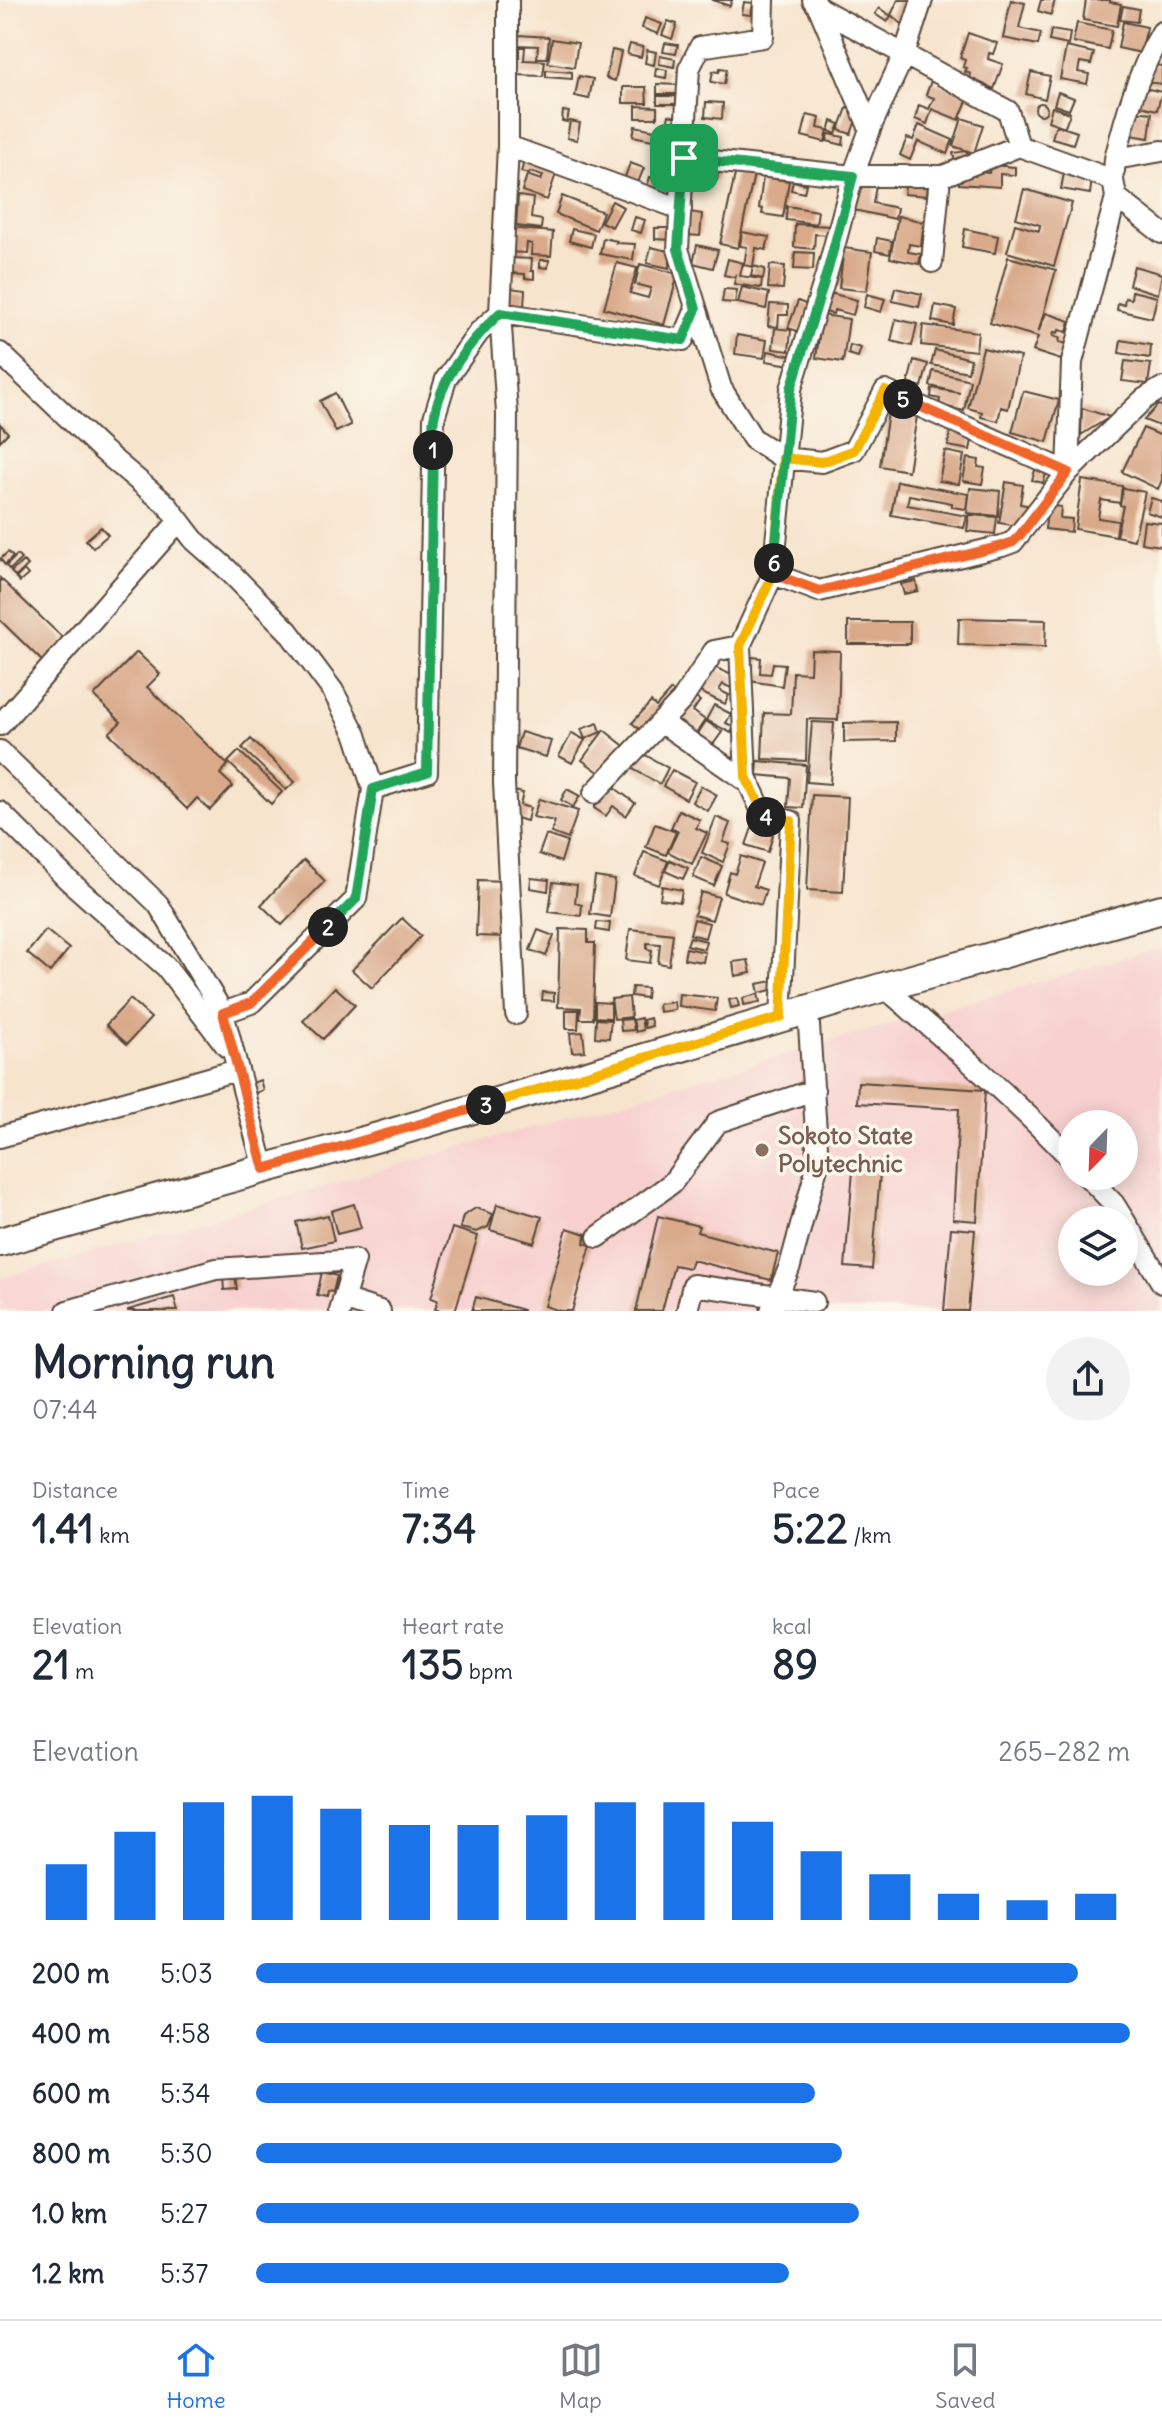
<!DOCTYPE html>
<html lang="en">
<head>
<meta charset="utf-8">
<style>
	body { margin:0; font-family:Delius,sans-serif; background:#f2f2f3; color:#1f2937; height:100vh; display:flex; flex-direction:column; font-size:30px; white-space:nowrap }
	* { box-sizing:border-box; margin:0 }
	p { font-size:26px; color:#747a83 }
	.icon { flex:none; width:44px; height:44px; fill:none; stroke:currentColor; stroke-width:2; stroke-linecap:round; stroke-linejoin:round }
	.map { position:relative; height:1311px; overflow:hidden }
	.sheet { display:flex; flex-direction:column; background:#fff; flex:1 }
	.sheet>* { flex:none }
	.needle { width:52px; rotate:203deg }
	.buttons { position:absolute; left:1058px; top:1110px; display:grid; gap:16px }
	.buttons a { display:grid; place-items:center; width:80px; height:80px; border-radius:50%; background:#fff; box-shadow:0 4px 20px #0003; font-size:40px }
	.pin { position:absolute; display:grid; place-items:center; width:68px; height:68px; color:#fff; margin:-34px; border-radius:16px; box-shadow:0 4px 12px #0006 }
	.km { position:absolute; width:40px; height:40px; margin:-20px; border-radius:50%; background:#222; color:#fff; font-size:22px; line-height:40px; text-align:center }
	.round { display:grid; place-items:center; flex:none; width:84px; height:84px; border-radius:42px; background:#f2f2f3 }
	.headline { display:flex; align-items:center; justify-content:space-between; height:136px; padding:0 32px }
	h1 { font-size:44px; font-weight:800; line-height:60px }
	.stats { display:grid; grid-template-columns:repeat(3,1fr); gap:12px; height:136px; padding:8px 32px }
	.stats div { display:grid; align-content:center }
	.stats b { font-size:40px; font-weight:800 }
	.stats small { font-size:22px; font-weight:400 }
	.stats p { font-size:22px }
	.chart { height:224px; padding:16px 32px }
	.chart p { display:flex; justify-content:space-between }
	.chart svg { width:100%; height:144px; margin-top:8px; stroke:#1a73e8; stroke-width:6 }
	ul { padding:0 32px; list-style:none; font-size:26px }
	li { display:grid; grid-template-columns:128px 96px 1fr; align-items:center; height:60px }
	li i { height:20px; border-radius:10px; background:#1a73e8 }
	.menu { display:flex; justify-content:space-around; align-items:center; height:112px; border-top:2px solid #e0e1e3; background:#fff; font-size:22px; color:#747a83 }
	.menu a { display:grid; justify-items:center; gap:4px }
	.menu .active { color:#1a73e8 }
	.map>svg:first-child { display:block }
</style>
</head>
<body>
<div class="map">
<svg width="1162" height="1311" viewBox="0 0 1162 1311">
	<rect width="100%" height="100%" fill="#fbf7ec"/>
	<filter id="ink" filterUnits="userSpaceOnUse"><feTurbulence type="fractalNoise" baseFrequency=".0125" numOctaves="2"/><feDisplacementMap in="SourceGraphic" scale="16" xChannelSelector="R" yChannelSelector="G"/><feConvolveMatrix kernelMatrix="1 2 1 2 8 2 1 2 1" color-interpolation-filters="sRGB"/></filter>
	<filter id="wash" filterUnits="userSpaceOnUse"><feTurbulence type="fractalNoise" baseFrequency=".006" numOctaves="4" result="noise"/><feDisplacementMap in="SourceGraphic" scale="32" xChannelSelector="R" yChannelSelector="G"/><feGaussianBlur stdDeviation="1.8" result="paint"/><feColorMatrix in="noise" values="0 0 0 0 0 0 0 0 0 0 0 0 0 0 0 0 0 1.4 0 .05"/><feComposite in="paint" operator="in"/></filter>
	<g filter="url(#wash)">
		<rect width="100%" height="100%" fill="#f7e4cd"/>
		<path fill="#f7d0cf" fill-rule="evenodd" d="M1162,947V1311H0V1279ZM1072,1124H1124V1176H1072ZM1072,1220H1124V1272H1072Z"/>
		<g id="blocks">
			<path fill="#d9a98a" d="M712,0H732L730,6Z
				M898,0H914L907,28L891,15Z
				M1011,0L1025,3L1019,28L1041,33L1038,45L1003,38Z
				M1041,0H1055L1051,15L1038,11Z
				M1086,0H1110V2L1121,4L1117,26L1083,20Z
				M744,2L753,3L751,15L742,14Z
				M1123,6L1139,9L1137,22L1120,20Z
				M879,8L891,16L887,22L875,14Z
				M645,18L662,24L658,34L642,28Z
				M668,21L677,24L672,39L662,35Z
				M1123,22L1147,27L1141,53L1118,48Z
				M1077,23L1112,30L1108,49L1073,42Z
				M1051,30L1070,33L1068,45L1049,41Z
				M968,33L997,43L993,54L989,53L988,59L1003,64L994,89L970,78L971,74L965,72L967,68L963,67L965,60L960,58Z
				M518,35L549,37L547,58H537L538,46L517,45Z
				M552,39L578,43L574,67L548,63Z
				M665,43L678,45L676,54L663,52Z
				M630,44L643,47L641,57L627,54Z
				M518,47H525L524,60L545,61L543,76L516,75Z
				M1066,47L1094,53L1091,64L1080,62L1078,72L1089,74L1087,84L1060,79Z
				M612,50L621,52L615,81L606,78Z
				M647,50L656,52L654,65L645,63Z
				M660,56L675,59L674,67L659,64Z
				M1148,64L1162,66V84L1145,82Z
				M656,68L667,70L666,78L655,76Z
				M720,68L727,69L724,84L711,82L713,71L719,72Z
				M546,70L572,72V79L546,77Z
				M1031,72L1050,76L1045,99L1026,94Z
				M579,76L593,79L589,99L575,96Z
				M931,81L969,96L959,120L932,109L927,124L915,119L919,105L929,109L934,98L926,95Z
				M657,84L677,85V94H657Z
				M623,87H646L647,103H623Z
				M1140,87L1162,92L1157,110L1136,105Z
				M1058,92L1074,98L1069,110L1054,105Z
				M657,96H676V104H657Z
				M706,102L723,103L722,119L705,117Z
				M1035 109a6 6 0 1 1 12 0a6 6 0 1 1-12 0Z
				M636,106L657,107V118H636Z
				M1052,107L1070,113L1065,127L1048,121Z
				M847,108L859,112L851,134L839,130Z
				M563,111L569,112L567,122L562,121Z
				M1133,111L1152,113L1149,138L1130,135Z
				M669,115L676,117L673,130L666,128Z
				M807,115L820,118L818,128L828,130L825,142L802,136Z
				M962,118L983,125L974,153L953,146Z
				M570,121L580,123L577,140L567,138Z
				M832,121L840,124L836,134L829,131Z
				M919,125L953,140L947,154L918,141L910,160L900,155L907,138L913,140Z
				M1056,125L1077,132L1073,144L1052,138Z
				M635,126L659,131L657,141L633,136Z
				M829,134L844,137L843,145L827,141Z
				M967,151L968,155L974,154L955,162L953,153Z
				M525,158L558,168L547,200L522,191L527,175L541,180L543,176L530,172L529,174L521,172Z
				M630,163L644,168L637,185L624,180Z
				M990,165L1015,167V175L1000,174V187L959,184L960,175L975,176V172L989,173Z
				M704,170L718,173L717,180L703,178Z
				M736,170L754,174L738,248L720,244Z
				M1064,173L1092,178L1090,194L1061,189Z
				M650,177L659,180L655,192L646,189Z
				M763,177L789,181L783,217L762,214L763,209L759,208Z
				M793,181L806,184L804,193L791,190Z
				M906,181L928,184L927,196L904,194Z
				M860,183L876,186L873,203L897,208L895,219L854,210Z
				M1024,189L1072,203L1054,266L1007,252L1015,224L1039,231L1040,225L1016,218Z
				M518,196L533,198L531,218L542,220L541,229L516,226Z
				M562,196L603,212L596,230L556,214Z
				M612,201L623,207L612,227L601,222Z
				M787,206L818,211L816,224L786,220Z
				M690,212L702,214L700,236L688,235Z
				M898,216L924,222L921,246L909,244L908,252L921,254L919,264L890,258Z
				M635,217L645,220L641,233L631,230Z
				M795,224L829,226V235L815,234L814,249L794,247Z
				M509,228L553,232L551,256L531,255L532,244L527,243L526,253L507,252Z
				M655,228H672V240L655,239Z
				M572,229L594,234L591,247L569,241Z
				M965,229L998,236L995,253L962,247Z
				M742,232L769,237L766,250L756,248L753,266L765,269L763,279L751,276L753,267L744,265L747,247L740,246Z
				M603,238L617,241L616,243L635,244L633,260L600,254Z
				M877,238L892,241L890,254L875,251Z
				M697,245L718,250L713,268L693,263Z
				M651,247L672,252L669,268L647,263Z
				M844,248L872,252L867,291L839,288Z
				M795,252L814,253L813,270L794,269Z
				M1008,257L1056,270L1038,333L1046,313L1070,321L1067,332L1059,330L1058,333L1054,332L1053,336L1060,338L1059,342L1067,344L1061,360L1033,351L1038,337L990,323Z
				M511,258L532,259L531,271H534V279L525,278V274L510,273Z
				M728,259L743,263L740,276L762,279L761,288L734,284L736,275L733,277L724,275Z
				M540,260H549L548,268L540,267Z
				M617,263L637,268L630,293L648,298L651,288L635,284L640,264L678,274L664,325L604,308Z
				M770,265L785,266L783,289L768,288Z
				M1134,266L1162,274L1158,294L1129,285Z
				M742,287L769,293L766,309L738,303Z
				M510,288L525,290L524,307L508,306Z
				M895,288L922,294L919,307L892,301Z
				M724,289L737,290L735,303L722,302Z
				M1132,291L1157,297L1152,318L1117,310L1118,303L1124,305L1125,298L1131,299Z
				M826,292L857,300L853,315L834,310L833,314L821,311Z
				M867,294L885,299L881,312L864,307Z
				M798,301L810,306L800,332L788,328Z
				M770,304L788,305V315H779L778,327L768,326Z
				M935,305L956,309L953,325L932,321Z
				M822,315L849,319L843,362L816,358Z
				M896,319L917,324L912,346L891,341Z
				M923,325L978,332L976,351L921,345Z
				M775,328L791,330L789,351L773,349Z
				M737,335L767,340L764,358L735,354Z
				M1121,340L1151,345L1150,358L1119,353Z
				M850,345L861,348L858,357L848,354Z
				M983,348L1020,357L1008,409L1001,407L998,421L981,417L982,412L968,408Z
				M935,350L971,359L968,372L931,365Z
				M768,351L792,356L791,365L766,361Z
				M914,360L928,364L922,387L908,383Z
				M1125,361L1151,364L1148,384L1122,381Z
				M933,371L970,380L964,411L939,405L940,399L931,397L932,388L960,393L930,386Z
				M1023,391L1059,400L1047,442L1012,432Z
				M335,393L351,425L336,432L320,401Z
				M1158,405L1162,406V427L1144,420Z
				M1082,408L1110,417L1081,435Z
				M888,412L917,416L908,471L880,466Z
				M0,424L8,433L0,441Z
				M1143,428L1162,436V480L1158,489L1122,472Z
				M950,431L973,435L970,450L948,446Z
				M945,451L964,455L959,484L939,481Z
				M967,458L979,460L978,467L985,468L982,484L963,481Z
				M1036,467L1047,471L1043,483L1032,480Z
				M1082,480L1122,486L1120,503L1101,500L1098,518L1118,521L1116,536L1075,529Z
				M897,481L968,494L966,509L952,507V503L909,495L907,505L967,516L964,528L891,515Z
				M1006,482L1023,485L1020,504L1031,506L1018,526L999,523Z
				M970,488L1000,491L998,516L967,513Z
				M1123,488L1145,492L1134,540L1116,536L1123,506L1120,505Z
				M1151,498L1162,501V517L1147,512Z
				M1048,505L1061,507L1060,518L1072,519L1071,532L1045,529Z
				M969,515L997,517L995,534L967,531Z
				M1144,521L1162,523V546L1141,543Z
				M101,527L108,535L93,548L86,540Z
				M8,552L13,557L5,565L0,559Z
				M17,555L21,559L10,570L6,566Z
				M23,561L28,565L16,577L11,572Z
				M24,570L28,575L20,582L16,578Z
				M0,578L65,640L43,662L0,620Z
				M916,581L918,591L904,594L901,584Z
				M959,618L1046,620L1045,647L958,645Z
				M848,622H910V644H848Z
				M811,650L840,651L838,720L807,719L806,761L762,759L764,713L791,714L793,672L810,673Z
				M137,652L160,674L147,687L228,765L220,774L233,786L210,810L197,798L187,809L109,733L121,722L94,696Z
				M752,657L761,658L760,673L771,674L773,663L785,664L782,686L749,681Z
				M712,666L736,677L731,688L723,684L719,690L729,695L725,704L700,692Z
				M671,690L679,698L645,734L632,723L651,702L656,707Z
				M691,695L700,701L693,711L705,720L695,735L673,719Z
				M714,705L731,714L726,723L734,727L731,733L706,720Z
				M706,721L722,732L712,746L697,735Z
				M812,722L834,723L830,784L807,782Z
				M896,722V741L844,742V723Z
				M598,723L601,732L585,739L581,729Z
				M604,730L628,749L618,761L613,757L600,773L582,760Z
				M521,732L551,741L546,757L516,748Z
				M572,733L585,740L572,763L559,756Z
				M251,739L295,782L286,790L242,748Z
				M239,751L282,792L271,804L228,762Z
				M642,753L668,768L660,784L633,769Z
				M758,761L806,765L803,808L788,807L790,778L757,775Z
				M672,770L695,782L686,799L663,786Z
				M611,785L635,803L626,816L613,806L606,816L594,808Z
				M701,786L717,795L708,811L692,802Z
				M567,789L580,796L573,807L561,800Z
				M514,791L523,793L520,805L530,808L527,821L508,816Z
				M812,795L848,797L843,892L807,890Z
				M539,799L578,811L568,839L551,833L555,821L533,817Z
				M679,810L700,820L696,828L707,833L692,864L668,852L678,831L671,828Z
				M716,817L730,823L723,842L730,844L723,862L702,853Z
				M655,824L676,832L666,855L646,847Z
				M752,828L773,835L768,852L746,845Z
				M546,835L567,842L561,862L539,854Z
				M644,852L668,861L659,885L635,876Z
				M741,856L762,863L754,886L766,890L761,905L724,893L730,872L735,874Z
				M701,857L722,866L714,886L693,877Z
				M304,860L325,881L282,925L261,905Z
				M670,860L688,868L683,879L665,871Z
				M595,877L615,880L610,917L590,914Z
				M531,878L549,880L548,891L530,888Z
				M478,880L506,881L504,937L476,936Z
				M553,882L577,885L575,903L582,905L581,916L549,912Z
				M662,886L682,890L680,902L660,899Z
				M701,892L719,897L712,920L694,915Z
				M402,918L421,936L372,988L352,970Z
				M694,919L709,923L705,938L690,934Z
				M597,922L610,923L609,932L596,930Z
				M560,929L588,930V943H595L593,1019H580L581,1008L558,1007Z
				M630,929L673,934L669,965L658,963L660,944L647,943V949L652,950L650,963L626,960Z
				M46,930L69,949L50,972L27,953Z
				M538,930L554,936L546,956L530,950Z
				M690,937L706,941L704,949L687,945Z
				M686,948L705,952L703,962L684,959Z
				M748,960L751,973L735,976L733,962Z
				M773,981L775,989L759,993L757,984Z
				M335,987L355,1005L323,1039L303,1021Z
				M632,987L647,988L646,998L631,996Z
				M543,992L554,993V1001L542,1000Z
				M679,994L717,998L715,1011L678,1006Z
				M758,994L760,1002L744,1005L743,998Z
				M629,997L631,1017L614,1019L611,999Z
				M737,998L739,1006L731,1008L729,1000Z
				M130,999L151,1018L127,1044L106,1025Z
				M595,1002L611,1003V1018L595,1017Z
				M674,1002L675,1010L659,1012L658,1004Z
				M566,1010H579L578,1029H566Z
				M641,1018L643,1030L636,1032L633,1020Z
				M650,1018L652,1026L645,1028L643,1020Z
				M596,1019L611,1020L609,1038L595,1037Z
				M632,1019L634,1030L621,1031L620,1020Z
				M583,1032L585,1051L572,1052L570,1033Z
				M260,1080L263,1090L253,1094L250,1084Z
				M858,1082L985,1090L977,1221L953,1219L959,1109L857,1103Z
				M854,1159L881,1161L872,1269L845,1267Z
				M354,1204L361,1228L337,1234L331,1211Z
				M497,1204L542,1217L534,1243L490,1230Z
				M476,1208L493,1214L488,1227L477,1232L460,1228L463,1216Z
				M328,1215L334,1241L302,1248L296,1222Z
				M658,1216L699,1226L697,1232L778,1253L771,1280L692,1260L689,1268L674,1265L662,1311H636Z
				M452,1228L478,1236L455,1311H442L435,1309L438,1300L431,1298Z
				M567,1228L586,1234L584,1243L591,1245L572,1311H560L545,1306Z
				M951,1228L975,1230L968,1311H944Z
				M322,1272L337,1276L333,1292L328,1291L327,1297L317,1295Z
				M235,1276L237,1289L224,1290L223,1277Z
				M174,1297L178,1311H128V1310Z
				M476,1297L523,1310V1311H472Z"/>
		</g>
	</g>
	<g filter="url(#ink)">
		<use href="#blocks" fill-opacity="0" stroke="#574638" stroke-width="2"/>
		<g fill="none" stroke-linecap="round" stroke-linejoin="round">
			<g stroke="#574638" stroke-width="24">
				<path id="street" d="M508,0V146L500,313L507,413L504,783L516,1014
					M764,0L763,37L700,47L689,69L678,249L721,388L753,439L783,458L822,462L854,450L885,391L1068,472L1072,362L1116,197
					M813,0L819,8L1008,111L1019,146L1113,180L1116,197L1162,233
					M819,8L870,129
					M508,146L681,209
					M684,158L853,176H943L1019,146
					M1115,159C1126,114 1138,72 1162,32
					M1114,171L1115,159L1162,151
					M932,262L940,176
					M0,353L101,449L167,505L194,540L226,568L288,631L333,691L356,735L373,789L356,899L251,1003L223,1013
					M773,574L791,389L828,269L853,176L872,124L904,55L922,0
					M661,722L748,782
					M0,725L179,521
					M0,751L158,904L223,1013L264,1169
					M373,789L427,772L434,418L446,379L479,332L500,313L683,340L696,309
					M594,793L682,700L714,651L740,646
					M0,812L67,879L166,967L227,1047
					M884,987C949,1043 1013,1098 1072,1160
					M781,1017L791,821L764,816L746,777L740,646L773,574L819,591L1002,546L1013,542L1068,472L1144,399L1162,388
					M0,1137L237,1070
					M1087,1176L1114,1204L1124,1220
					M1124,1220L1162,1283
					M598,1237L672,1183L718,1122L814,1090
					M343,1299L380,1311
					M67,1311L216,1269L355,1260L340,1311
					M687,1311L693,1285L814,1302
					M771,1311L790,1266L818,1163L808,1010"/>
			</g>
			<g stroke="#574638" stroke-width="32">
				<path id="secondary" d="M0,1242L382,1136L884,987L1162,909"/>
			</g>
			<use href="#street" stroke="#fff" stroke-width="20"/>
			<use href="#secondary" stroke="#fff" stroke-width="28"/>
		</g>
	</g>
	<g fill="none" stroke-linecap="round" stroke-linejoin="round" filter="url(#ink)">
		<g stroke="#fff" stroke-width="16">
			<path id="split-1" d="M433,450C434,439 432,428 434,418C441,377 470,341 500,313L683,340L696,309L678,249L684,158"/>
		</g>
		<g stroke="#fff" stroke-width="16">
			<path id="split-2" d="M328,927L356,899L373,789L427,772L433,450"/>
		</g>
		<g stroke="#fff" stroke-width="16">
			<path id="split-3" d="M328,927L251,1003L223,1013L264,1169L486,1105"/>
		</g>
		<g stroke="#fff" stroke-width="16">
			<path id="split-4" d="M486,1105L781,1017L791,821L766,817"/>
		</g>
		<g stroke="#fff" stroke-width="16">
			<path id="split-5" d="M766,817L746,777L740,646L773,574L783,458L822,462L854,450L885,391L903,399"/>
		</g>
		<g stroke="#fff" stroke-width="16">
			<path id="split-6" d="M774,563L773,574L819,591L1002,546L1013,542L1020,535L1068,472L903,399"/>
		</g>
		<g stroke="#fff" stroke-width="16">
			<path id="split-7" d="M684,158L853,176L828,269L791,389L774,563"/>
		</g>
		<use href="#split-1" stroke="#22a559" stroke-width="10"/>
		<use href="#split-2" stroke="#22a559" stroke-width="10"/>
		<use href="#split-3" stroke="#f0652b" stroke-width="10"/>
		<use href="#split-4" stroke="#f5b400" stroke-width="10"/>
		<use href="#split-5" stroke="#f5b400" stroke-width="10"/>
		<use href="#split-6" stroke="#f0652b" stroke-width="10"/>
		<use href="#split-7" stroke="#22a559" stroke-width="10"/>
	</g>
	<circle fill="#8d6e63" stroke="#fbf7ec" stroke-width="3" cx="762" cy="1150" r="8"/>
	<g text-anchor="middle" stroke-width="7" stroke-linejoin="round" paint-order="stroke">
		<g font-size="24" font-weight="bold" fill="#785e54" stroke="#fbf7ec" text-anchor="start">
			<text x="778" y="1144">Sokoto State<tspan x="778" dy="28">Polytechnic</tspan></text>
		</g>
	</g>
</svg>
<div class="buttons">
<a><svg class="needle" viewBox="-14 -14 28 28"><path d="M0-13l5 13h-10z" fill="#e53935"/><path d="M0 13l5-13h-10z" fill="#747a83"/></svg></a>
<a><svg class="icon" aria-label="layers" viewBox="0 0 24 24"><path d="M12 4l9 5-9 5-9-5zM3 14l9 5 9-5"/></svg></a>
</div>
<div class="pin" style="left:684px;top:158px;background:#1e9e55"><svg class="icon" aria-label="arrive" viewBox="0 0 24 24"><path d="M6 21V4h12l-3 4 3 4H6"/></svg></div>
<b class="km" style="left:433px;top:450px">1</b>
<b class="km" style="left:328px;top:927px">2</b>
<b class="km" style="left:486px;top:1105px">3</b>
<b class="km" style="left:766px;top:817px">4</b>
<b class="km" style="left:903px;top:399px">5</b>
<b class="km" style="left:774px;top:563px">6</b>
</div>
<section class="sheet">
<div class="headline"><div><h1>Morning run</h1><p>07:44</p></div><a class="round"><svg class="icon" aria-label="share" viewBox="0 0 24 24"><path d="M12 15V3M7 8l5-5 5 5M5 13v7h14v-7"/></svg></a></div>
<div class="stats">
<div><p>Distance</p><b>1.41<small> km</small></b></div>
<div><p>Time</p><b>7:34</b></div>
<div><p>Pace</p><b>5:22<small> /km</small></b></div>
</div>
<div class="stats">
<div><p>Elevation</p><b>21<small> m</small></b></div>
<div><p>Heart rate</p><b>135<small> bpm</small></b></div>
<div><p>kcal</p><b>89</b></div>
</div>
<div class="chart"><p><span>Elevation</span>265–282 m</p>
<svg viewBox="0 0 160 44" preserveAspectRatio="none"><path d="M5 44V27M15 44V17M25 44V8M35 44V6M45 44V10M55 44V15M65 44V15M75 44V12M85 44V8M95 44V8M105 44V14M115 44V23M125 44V30M135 44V36M145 44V38M155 44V36"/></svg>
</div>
<ul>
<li><b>200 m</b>5:03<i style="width:94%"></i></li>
<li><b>400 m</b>4:58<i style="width:100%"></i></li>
<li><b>600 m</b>5:34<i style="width:64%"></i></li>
<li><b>800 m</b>5:30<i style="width:67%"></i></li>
<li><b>1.0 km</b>5:27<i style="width:69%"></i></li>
<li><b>1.2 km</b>5:37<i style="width:61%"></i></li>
</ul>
</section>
<nav class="menu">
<a class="active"><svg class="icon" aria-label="home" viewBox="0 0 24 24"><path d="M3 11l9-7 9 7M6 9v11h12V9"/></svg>Home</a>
<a><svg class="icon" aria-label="map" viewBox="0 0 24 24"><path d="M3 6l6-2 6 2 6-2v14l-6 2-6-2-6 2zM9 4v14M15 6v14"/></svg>Map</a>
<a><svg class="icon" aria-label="saved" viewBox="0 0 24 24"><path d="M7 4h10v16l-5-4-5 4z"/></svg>Saved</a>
</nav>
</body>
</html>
